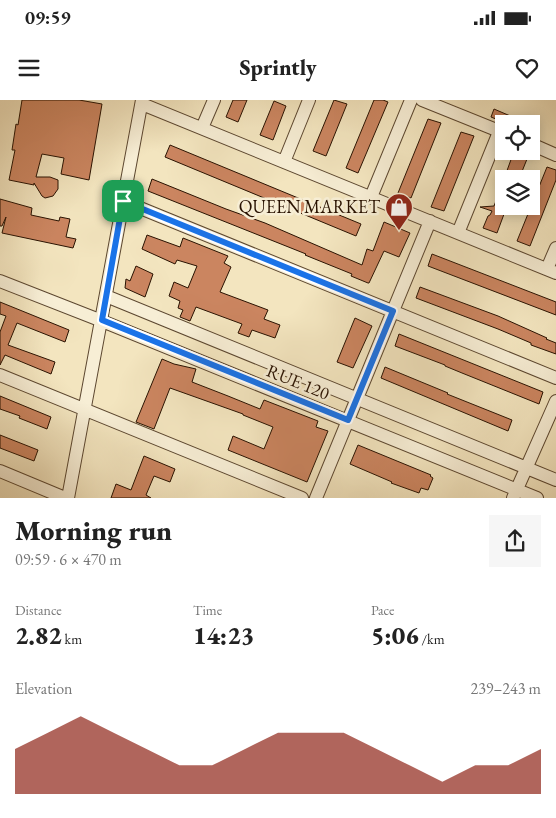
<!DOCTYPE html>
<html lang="en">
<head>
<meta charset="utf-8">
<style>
	body { margin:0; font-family:"EB Garamond",serif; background:#f6f6f6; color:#222; height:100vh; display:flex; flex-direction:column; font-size:19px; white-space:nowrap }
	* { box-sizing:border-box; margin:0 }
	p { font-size:16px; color:#767676 }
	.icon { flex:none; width:28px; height:28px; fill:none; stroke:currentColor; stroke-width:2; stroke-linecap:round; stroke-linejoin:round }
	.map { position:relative; height:398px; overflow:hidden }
	.sheet { display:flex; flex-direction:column; background:#fff; flex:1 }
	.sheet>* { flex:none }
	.tools { position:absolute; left:495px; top:15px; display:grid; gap:10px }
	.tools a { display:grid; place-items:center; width:45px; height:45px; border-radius:0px; background:#fff; box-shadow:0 2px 12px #0003; font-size:25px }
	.pin { position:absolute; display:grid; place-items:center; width:42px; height:42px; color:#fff; margin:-21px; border-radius:10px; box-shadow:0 2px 8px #0006 }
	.round { display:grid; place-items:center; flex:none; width:52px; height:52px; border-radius:0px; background:#f6f6f6 }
	.head { display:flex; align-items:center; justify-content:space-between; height:85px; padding:0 15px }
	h1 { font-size:28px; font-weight:800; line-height:38px }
	.metrics { display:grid; grid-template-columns:repeat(3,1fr); gap:8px; height:85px; padding:5px 15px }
	.metrics div { display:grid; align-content:center }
	.metrics b { font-size:25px; font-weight:800 }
	.metrics small { font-size:14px; font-weight:400 }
	.metrics p { font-size:14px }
	.chart { height:140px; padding:10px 15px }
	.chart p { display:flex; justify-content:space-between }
	.chart svg { width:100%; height:90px; margin-top:5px; fill:#8f2418; opacity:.7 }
	.status { display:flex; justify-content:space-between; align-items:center; height:35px; padding:0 25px; background:#fff; direction:ltr }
	.status svg { height:14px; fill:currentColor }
	header { display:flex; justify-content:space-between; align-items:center; height:65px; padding:0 15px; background:#fff; font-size:22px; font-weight:800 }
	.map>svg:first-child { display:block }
</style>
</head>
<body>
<div class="status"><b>09:59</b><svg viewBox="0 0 49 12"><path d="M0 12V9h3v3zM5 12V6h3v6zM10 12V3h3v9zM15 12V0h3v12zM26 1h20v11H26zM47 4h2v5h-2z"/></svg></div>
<header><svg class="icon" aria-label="menu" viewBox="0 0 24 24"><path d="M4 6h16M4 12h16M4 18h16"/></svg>Sprintly<svg class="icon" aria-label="heart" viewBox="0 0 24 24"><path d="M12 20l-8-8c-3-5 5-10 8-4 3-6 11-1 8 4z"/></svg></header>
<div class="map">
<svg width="556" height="398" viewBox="0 0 556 398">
	<rect width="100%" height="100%" fill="#f3e5bf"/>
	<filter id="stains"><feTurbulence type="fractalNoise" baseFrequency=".004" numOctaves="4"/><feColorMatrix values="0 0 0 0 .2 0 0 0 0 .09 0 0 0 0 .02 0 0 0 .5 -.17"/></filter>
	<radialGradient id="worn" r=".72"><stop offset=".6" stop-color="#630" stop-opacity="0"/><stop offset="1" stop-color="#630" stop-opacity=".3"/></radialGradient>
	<path fill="#cb8560" stroke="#291201" d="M22,0H79L102,4L89,80L61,74L64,58L42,54L36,77H50L58,80V89L53,96L45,98L42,96L34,83V85L9,80L15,50H12L16,24L18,25Z
		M233,0H247L238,22L226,17Z
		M334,0L347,4L326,56L313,51Z
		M374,0H383L388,2L358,73L346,68Z
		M274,1L286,6L273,40L260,35Z
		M494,9L529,24H508L491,17Z
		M428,19L441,23L411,98L398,93Z
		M461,32L474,36L444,111L431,107Z
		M170,45L361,124L356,136L165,57Z
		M513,54L527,59L519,79H504Z
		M547,67L556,70V80L530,146L517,141Z
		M152,79L226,109L265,123L362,165L367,149L373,151L384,122L410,133L399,157L384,151L369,183H368L351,176L352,174L305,155L306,154L148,91Z
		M503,83L504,106H507L497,133L483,128L488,116L490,115L492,111L480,107L494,106Z
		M0,99L32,108L31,115L59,121L60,117L70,119L66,137L76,139L73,148L2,133L6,117L2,126H0Z
		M147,135L180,147L183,138L228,156L224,163L231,167L220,192L268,210L264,219L280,225L275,238L252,230L249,237L238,233L242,224L196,207L190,221L180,217L183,210L178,208L180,201L169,196L174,182L188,188L197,166L177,160L175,164L142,149Z
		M432,154L556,202V215L428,166Z
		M136,166L153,174L145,197L125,188L126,179L130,181Z
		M420,187L498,216L547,238L546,239L556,243V254L531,245V243L498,229L416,198Z
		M0,202L69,230L65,242L17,223L8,245L55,262L51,274L5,255L0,265V232L6,216L0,214Z
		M355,218L372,226L353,268L337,262Z
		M399,234L543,292L539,304L462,273L445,266V265L395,246Z
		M162,259L174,264L196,269L192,282L228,296L260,309L264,300L318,321L316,327L328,331L307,382L228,350L233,336L264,349L273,327L243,315V314L170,288L154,329L136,322Z
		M385,267L448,293L447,294L512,320L508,331L381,278Z
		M0,296L51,317L47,329L19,318L20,316L0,309Z
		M0,335L38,350L34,361L0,348Z
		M358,345L431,375L430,376L433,378L428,390L421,388L419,393L391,383L392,382L350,364Z
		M144,356L175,369L170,382L154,376L146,395L151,398H111L116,384L131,390Z"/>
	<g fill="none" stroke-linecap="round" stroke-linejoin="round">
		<g stroke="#5c4730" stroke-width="14">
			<path id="minor" d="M422,0L504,33
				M142,4L556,173
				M202,28L214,0
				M531,44L556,55
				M284,62L309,0
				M371,97L411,0
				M123,101L556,278
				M458,133L499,32
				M547,169L556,148
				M0,181L102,221L537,398
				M106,196L556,380
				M0,275L302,398
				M0,371L65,398
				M68,398L142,0
				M316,398L430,121
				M513,398L556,301"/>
		</g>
		<use href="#minor" stroke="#f7eed5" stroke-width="12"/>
	</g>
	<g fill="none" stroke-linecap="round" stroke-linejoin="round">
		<g stroke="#fff" stroke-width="10">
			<path id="route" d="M123,101L393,211L348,320L102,220Z"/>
		</g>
		<use href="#route" stroke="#1a73e8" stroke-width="6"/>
	</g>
	<defs>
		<g id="shop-pin" transform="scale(1.4375)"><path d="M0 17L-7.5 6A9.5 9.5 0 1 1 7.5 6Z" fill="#8f2418" stroke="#f7eed5"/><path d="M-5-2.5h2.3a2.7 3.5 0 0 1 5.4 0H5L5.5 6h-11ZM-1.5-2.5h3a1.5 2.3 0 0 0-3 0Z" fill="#fff"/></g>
	</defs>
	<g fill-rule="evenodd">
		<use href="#shop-pin" x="399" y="107"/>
	</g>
	<g text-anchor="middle" stroke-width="5" stroke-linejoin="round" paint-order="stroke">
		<g font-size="18" fill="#291201" stroke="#f7eed5" text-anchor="end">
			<text x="380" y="113">QUEEN MARKET</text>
		</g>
		<g font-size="18" fill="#291201" stroke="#f7eed5">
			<text transform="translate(298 282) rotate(22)" y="6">RUE 120</text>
		</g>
	</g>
	<rect width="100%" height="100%" filter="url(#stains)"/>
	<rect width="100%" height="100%" fill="url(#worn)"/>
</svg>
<div class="tools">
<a><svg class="icon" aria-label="locate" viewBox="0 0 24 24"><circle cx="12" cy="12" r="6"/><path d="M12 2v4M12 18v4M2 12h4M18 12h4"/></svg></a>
<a><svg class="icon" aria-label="layers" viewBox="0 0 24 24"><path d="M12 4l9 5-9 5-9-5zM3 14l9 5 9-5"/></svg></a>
</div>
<div class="pin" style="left:123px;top:101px;background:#1e9e55"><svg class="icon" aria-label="arrive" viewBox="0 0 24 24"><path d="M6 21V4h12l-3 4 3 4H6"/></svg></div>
</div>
<section class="sheet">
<div class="head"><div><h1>Morning run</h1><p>09:59 · 6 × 470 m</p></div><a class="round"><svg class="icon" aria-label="share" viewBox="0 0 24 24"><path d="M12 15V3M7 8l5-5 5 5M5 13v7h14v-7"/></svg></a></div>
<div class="metrics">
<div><p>Distance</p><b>2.82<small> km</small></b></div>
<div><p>Time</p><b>14:23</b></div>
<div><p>Pace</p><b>5:06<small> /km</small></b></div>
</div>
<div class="chart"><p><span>Elevation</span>239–243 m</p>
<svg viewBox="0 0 160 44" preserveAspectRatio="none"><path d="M0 44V22L10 14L20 6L30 14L40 22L50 30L60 30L70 22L80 14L90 14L100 14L110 22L120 30L130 38L140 30L150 30L160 22V44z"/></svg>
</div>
</section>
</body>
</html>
